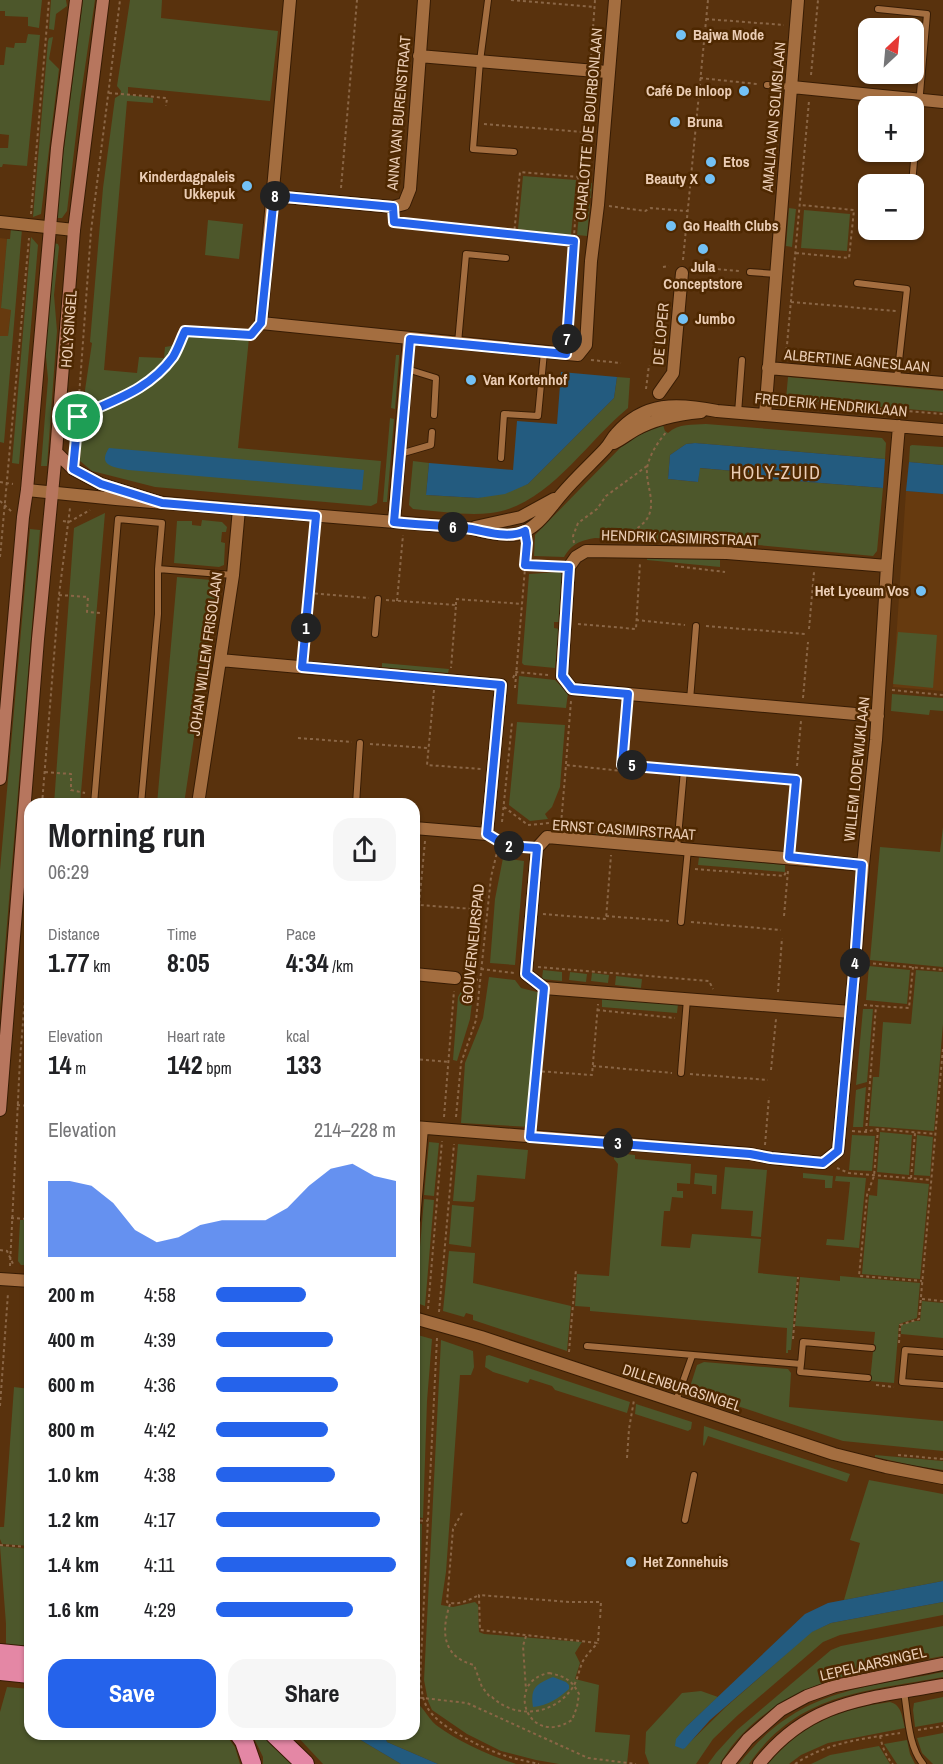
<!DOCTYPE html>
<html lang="en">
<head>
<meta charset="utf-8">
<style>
	body { margin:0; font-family:"Archivo Narrow",sans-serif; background:#f6f6f6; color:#202124; height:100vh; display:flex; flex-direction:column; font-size:22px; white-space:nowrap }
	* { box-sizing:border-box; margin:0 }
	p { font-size:20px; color:#757577 }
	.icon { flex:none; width:33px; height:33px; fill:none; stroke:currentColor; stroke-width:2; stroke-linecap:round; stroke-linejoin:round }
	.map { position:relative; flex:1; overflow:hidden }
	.side { position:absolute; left:24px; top:798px; width:396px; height:942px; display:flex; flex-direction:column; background:#fff; border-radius:18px; box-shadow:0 2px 4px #0004 }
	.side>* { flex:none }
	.needle { width:39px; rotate:26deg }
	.buttons { position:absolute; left:858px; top:18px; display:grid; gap:12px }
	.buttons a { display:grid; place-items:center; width:66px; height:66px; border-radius:12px; background:#fff; box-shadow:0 2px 4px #0004; font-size:30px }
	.pin { position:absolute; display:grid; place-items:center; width:51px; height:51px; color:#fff; margin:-26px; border:3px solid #fff; border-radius:50%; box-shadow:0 2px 6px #0007 }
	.km { position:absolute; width:30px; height:30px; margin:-15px; border-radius:50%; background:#222; color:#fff; font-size:16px; line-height:30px; text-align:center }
	.round { display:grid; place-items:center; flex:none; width:63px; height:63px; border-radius:18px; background:#f6f6f6 }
	.overview { display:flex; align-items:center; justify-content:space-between; height:102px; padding:0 24px }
	h1 { font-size:33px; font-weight:800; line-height:45px }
	.metrics { display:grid; grid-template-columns:repeat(3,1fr); gap:9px; height:102px; padding:6px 24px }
	.metrics div { display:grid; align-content:center }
	.metrics b { font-size:26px; font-weight:800 }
	.metrics small { font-size:16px; font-weight:400 }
	.metrics p { font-size:16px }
	.chart { height:168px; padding:12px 24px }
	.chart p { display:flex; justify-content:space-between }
	.chart svg { width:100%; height:108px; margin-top:6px; fill:#2563eb; opacity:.7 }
	.cta { display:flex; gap:12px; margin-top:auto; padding:12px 24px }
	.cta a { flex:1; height:69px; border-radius:18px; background:#2563eb; color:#fff; font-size:24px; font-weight:800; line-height:69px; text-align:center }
	.cta a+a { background:#f6f6f6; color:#202124 }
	ul { padding:0 24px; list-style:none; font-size:20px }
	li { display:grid; grid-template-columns:96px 72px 1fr; align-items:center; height:45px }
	li i { height:15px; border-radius:8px; background:#2563eb }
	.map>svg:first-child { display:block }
</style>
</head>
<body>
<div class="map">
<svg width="943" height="1764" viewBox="0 0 943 1764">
	<rect width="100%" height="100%" fill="#59320d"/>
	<path fill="#663a0f" d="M0,238L7,239L1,308L11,309L8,336H0Z
		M906,491L943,494V691L893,687Z"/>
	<path fill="#4d572b" d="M0,0H42L39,28L28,26V17L5,16V11H0Z
		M51,0H66L67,6L56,14L54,30L49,29Z
		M83,0H95L80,101L67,211L62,218H55Z
		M130,0H162L161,18L278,31L270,101L128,87V95L153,98V103L127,101L104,370L137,373L139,357L164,358L165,347L171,346L189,333L249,338L238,448L381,461L377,503L371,506L155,487L100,473L92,471L80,461L85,390L92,343L90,342L103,188L115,98L120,95L121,91L117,86Z
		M28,34L40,35L27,166L3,164L2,167H0V148H8L9,135L0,134V65H4L6,47L14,48L15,43H26Z
		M53,37L49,59L59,69L41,214L33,217L48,41L49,38Z
		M523,176L576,180L571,235L518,229Z
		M582,182L592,183L591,198L581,197Z
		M580,203L590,204L587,236L577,235Z
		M789,208L796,209L792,247L786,246Z
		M804,210L850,214L847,251L801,248Z
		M208,220L243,224L239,259L205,255Z
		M11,228L22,229L4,443L0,442V336H8L11,310L1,308L7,239H10Z
		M31,237L38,245L19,464L12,463Z
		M53,243L58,244L59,247L54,295L57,331L47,466H41L48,379L45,346Z
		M396,355H399V358L395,409L391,408Z
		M617,377L630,378L628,408C585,443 548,506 491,513C466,516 438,511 413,509L409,505L413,461L429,463L426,495L478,498L528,484L614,398Z
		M788,377L943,391V412L786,399Z
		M390,418L394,419L387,502H383Z
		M706,424L882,438L886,443L885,459L695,443L686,444L670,455L668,479L698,482L699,468L758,473V478L883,488L877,551L873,556L758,545L595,538C579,541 573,543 564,557L534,556L535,535L620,448L639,435L663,425L665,431L668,433C679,423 692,425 706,424Z
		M912,445L943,447V465L909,462L910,446Z
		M105,513L80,804H54L74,528Z
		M202,520L222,522L227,527L226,532H222L221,542L225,543L224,565L219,567L174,563L177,521H192V525L201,526Z
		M30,529L40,530L0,1008V870Z
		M647,556L720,560V567L647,560Z
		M559,572L563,575L559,622H554V628L559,629L555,668L524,665L522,663L529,574Z
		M177,577L211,580L217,584L184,804H157Z
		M898,632L937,635L933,688L893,684Z
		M382,663L449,669L448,673L382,667Z
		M519,676L555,680L568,693L566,708L517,704Z
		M892,694L943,698V711L930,710L929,715L891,711Z
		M517,722L565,725L560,787L552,807L545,814L548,819L530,821L509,805Z
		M283,798L347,804H283Z
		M566,823L590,825V834L565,832Z
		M596,826L621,828L620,837L596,835Z
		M943,827V967L870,960L880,847L940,852Z
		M641,830L665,833V842L640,839Z
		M699,857L785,865V872L698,865Z
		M503,858L524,861L515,965L490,963L495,899Z
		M869,966L910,970L907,1004L866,1000Z
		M543,970L562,972V981L542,979Z
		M916,970L943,972V1024L934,1131L869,1126L873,1077H879L883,1022L911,1024Z
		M570,972L587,974L586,982L569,980Z
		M592,973L609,975L608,983L591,981Z
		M616,976L642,979L641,988L615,985Z
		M489,977L515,980L521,988L541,993L530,1127L461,1123L465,1063L483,1018Z
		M464,986H474L470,1019L457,1061L453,1060L458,997Z
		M602,997L678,1004L677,1013L602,1007Z
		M863,1009H873L867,1082L856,1085Z
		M866,1087L863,1127H853L856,1090Z
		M880,1132L912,1135L909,1175L877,1172Z
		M852,1135L875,1136L872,1171L849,1170Z
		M917,1135L933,1137L930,1176L914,1175Z
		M429,1142L439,1143L434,1196L424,1195Z
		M458,1144L528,1150L525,1179L477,1175L475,1200L473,1202L453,1201Z
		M616,1153L635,1155V1159L691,1164L690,1184L677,1183V1191H683V1198L672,1197L670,1211H664L661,1246L690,1248L692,1234L761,1239L758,1273L797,1277L791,1350H788V1353H786L787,1328L590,1311V1307L575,1306L577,1274L609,1276L618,1164L614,1159V1154Z
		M725,1167L767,1170L761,1237L751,1236L753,1211L721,1209Z
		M695,1173L717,1175L716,1194H712V1186L694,1184Z
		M803,1173L833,1176L832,1188H825V1180L803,1178Z
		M836,1176L866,1178L859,1248L826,1245L827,1239L844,1240L850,1182L835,1181Z
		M878,1179L929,1184L920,1279L862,1274L869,1195L877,1196Z
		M424,1199L434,1200L425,1306L417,1303L416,1295Z
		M452,1205L474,1207L471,1247L449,1244Z
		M20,1220H30V1265H21L18,1261Z
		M449,1251L475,1253L473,1283L571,1306L567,1351L473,1320V1315L466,1313L464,1317L443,1311Z
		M840,1276L920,1283L917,1318L899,1324L894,1383L870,1381L875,1332L795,1326L800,1277L840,1281Z
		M922,1301L943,1303V1338L901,1334V1325L915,1321H920Z
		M414,1334L432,1339L427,1401L423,1518L414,1517Z
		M441,1340L473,1351L474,1367L471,1375H460L446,1572L441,1605L453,1607L475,1602L478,1605L479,1632L484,1634L582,1642L575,1653L580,1663L575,1679L599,1685L595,1732L630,1735L627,1764H559L536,1760L501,1751L467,1734L432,1710L428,1701L424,1680Z
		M489,1355L630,1402L627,1413L555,1390L552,1386L530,1379L528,1383L493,1372L485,1367L486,1356Z
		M704,1362L788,1369L791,1373L789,1407L943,1421V1451L843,1441L689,1390L697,1365Z
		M14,1387L30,1389V1546L2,1544L0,1539V1527H4Z
		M636,1404L692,1422L691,1429L688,1431L635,1414Z
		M704,1426L850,1474L847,1482L708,1436L704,1446L703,1445Z
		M875,1455L943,1461V1470L916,1466L875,1457Z
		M869,1480L943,1494V1581L844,1600L860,1543L850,1540Z
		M414,1522L422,1524L417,1694L414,1693Z
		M0,1546L30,1549V1645L6,1646V1624Z
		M943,1602V1615L840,1635L823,1642L738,1715L713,1739L696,1764H649L645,1753L646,1732L682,1693L701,1691L718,1697L687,1726L683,1749L727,1706L811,1632L831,1623Z
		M943,1626V1656C876,1669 809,1675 755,1722C741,1734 729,1748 720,1764H708L716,1753L737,1730L831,1650L841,1646Z
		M943,1672V1677C865,1692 799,1692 749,1764H739C797,1690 857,1689 943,1672Z
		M7,1687L30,1689V1734H225L235,1747L240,1764H0V1712Z
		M943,1697V1722L915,1727L913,1710L914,1703Z
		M414,1701C424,1707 427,1717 436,1725C459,1742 488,1755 516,1764H438L387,1742L384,1734H414Z
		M890,1702C902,1705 902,1717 905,1728L828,1743L801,1755L789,1764H768C802,1724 839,1709 890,1702Z
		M943,1733V1764H933L922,1753L917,1738Z
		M252,1734H262L295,1764H263V1757Z
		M295,1734H352L359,1739L401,1764H323Z
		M907,1740L910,1754L915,1764H897L884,1744Z
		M879,1746L890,1764H811L830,1755Z"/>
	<path fill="#235b7f" d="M561,372L617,377L614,398L528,484L505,494L478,498L426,495L429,463L513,470L517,421L557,424Z
		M695,443L885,459L883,488L758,478V473L700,468L698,482L668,479L670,455L686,444Z
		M109,448L364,470L362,490L128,470C114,467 97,466 109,448Z
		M909,462L943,465V494L906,491Z
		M943,1581V1602L831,1623L812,1632L710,1720L685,1748L683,1749L675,1746L676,1739L687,1726L805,1614L828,1603Z
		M553,1677L566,1682L569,1685V1689C559,1698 547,1706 533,1707C530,1688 536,1684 553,1677Z
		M352,1734H384L387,1742L438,1764H401L359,1739Z"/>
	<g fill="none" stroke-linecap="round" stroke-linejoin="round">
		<g stroke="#371c04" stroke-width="8">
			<path id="lane" d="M488,0L480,61L473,149L514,152
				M878,9L927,14L912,184
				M767,85L792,87
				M750,272L776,274
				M857,283L907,289L897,379
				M458,343L466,254L506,258
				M407,369L436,378L434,415
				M738,413L742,360
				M400,454L431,445L432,432
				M501,458L504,414L538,416L544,352
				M158,569L233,575
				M375,634L378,599
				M690,700L696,626
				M94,804L118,519L162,523L158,569V614L141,804
				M356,804L360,743
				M677,848L684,770
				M681,922L688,849
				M681,1073L687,999
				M587,1346L801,1364L800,1372L868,1378
				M943,1353L905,1350L902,1382L943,1385
				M801,1364L803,1342L872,1348
				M676,1401L692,1356
				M685,1520L694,1475
				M904,1692C908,1715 908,1746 923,1764"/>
		</g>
		<g stroke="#371c04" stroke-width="14">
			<path id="street" d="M290,0L261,323L578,355L586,345L591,261L598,205L615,0
				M419,56L607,72
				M792,87L943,102
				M274,196L393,207L404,204L410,189L424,0
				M0,222L74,230
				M768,368L943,383
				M659,393L673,373L682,273
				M765,415L798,0
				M614,443C622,439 628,434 635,430C654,419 680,414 701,412
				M27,490L116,499L468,528C483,531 502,537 518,534C537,529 549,509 561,495C575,478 591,464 605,449C610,444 612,438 616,434C644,401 678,403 717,411L943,430
				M394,522L409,339
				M475,527L521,517L554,499
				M220,660L501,685L487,834L414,828
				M878,716L572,689L562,676L569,567L576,557L586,551L727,553L887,566
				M198,804L233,575L239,509
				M414,974L455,978
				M851,1012L544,988L526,974L537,848L547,837L863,865
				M414,1127L751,1154L771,1158L823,1163L838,1151L855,962L863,865L876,740L887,566L899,426
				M414,1219L422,1128
				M0,1279L30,1281
				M414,1318L481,1337L834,1454L886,1467L943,1478"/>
		</g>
		<g stroke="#371c04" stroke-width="14">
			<path id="secondary" d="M56,452L73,469L101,484L162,503
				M0,779L23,517L27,490L57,148L76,0
				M0,1110L38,639L56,452L74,230L103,0
				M728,1764L748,1739L781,1710L807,1696L835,1686L943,1664
				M759,1764C810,1699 868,1699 943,1685"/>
		</g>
		<g stroke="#371c04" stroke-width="20">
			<path id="highway" d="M0,1653L30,1656
				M0,1671L30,1674
				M239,1734L244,1741L252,1764
				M274,1734L305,1764"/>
		</g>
		<path stroke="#8a6646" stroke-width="2" stroke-dasharray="3 3" stroke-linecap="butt" d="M511,0L594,7
			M706,19L784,25
			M591,57L595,0
			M811,75L818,0
			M700,78L757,84
			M109,93L167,98L166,106
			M484,124L583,132
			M341,188L357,0
			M609,206L645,211L651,208L687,211
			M31,214L49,0
			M394,219V222L514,235
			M574,241L514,235L520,172L578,177
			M796,253L849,258L854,210L800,205
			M683,260L708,0
			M663,267L669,266
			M694,267L739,271
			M791,302L896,311
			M567,341L578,177L588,84
			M786,356L809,101
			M591,360L621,363
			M646,389L649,365
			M778,401L943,414
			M78,417C114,400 148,391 173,357C178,349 181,339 185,331L251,335L253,332
			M75,452L91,231L120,0
			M0,482L13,484
			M0,501L12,512
			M63,521L69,522L90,510
			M633,539C634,526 643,527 648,517C657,500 643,480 648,464C651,452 659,441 667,431
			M574,543L573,536L578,523L597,509L606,496L647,466
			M0,557L29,238
			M525,565L555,567
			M675,566L725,572
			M309,593L369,598
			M59,595L88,597L87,612L100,613
			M386,600L456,605L451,668
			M397,601L403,535
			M456,605V599L522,604
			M636,620L685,625
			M578,624L636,629L640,563
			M706,626L805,634
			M809,629L814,572
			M303,653L315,528
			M513,678L516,672L548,675
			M515,688L527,544
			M434,690L427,765L481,769
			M892,690L943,695
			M803,698L808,642
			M298,738L352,742
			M370,744L428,748
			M566,764L571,701
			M622,765L675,769
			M797,766L801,721
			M692,771L796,781L790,845
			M45,772L71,774V790L85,793
			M42,804L59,595L70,508
			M504,807L528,825L561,822L670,830
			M502,822L512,723
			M561,824L566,765L622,771L627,706
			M425,841L419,905L488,910
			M500,842L507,846L523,847
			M695,869L784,876L786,872
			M543,914L606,919L611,855
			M606,916L670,921
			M784,916L788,871
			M691,922L781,930
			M867,963L943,970
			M538,967L709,981L713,989
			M481,969L514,973
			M469,979L481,980
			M778,992L782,938
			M864,1005L876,1006
			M597,1010L675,1018
			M414,1059L449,1062
			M593,1066L672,1073
			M771,1070L776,1019
			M536,1071L592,1075L598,1004
			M690,1074L768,1080
			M17,1105L30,1106
			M444,1117L454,991
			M456,1117L461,1063L476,1020L491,877L500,840
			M531,1125L543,1002
			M878,1129L874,1176L867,1195L859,1276L922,1281
			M852,1131L866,1132L878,1129L935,1134
			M866,1132L876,1006L909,1008L913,967
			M765,1145L769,1097
			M837,1168L849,1173L931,1180
			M911,1178L915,1133
			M11,1218L30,1219
			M0,1250L7,1251L14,1266
			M10,1266L20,1059L30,937
			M922,1299L943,1301
			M428,1309L442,1141
			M439,1312L454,1144
			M437,1338L420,1680C422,1689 422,1699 427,1707C437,1726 477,1745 497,1753C511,1758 525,1761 539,1764
			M793,1339L798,1277
			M899,1343L900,1325L919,1319L943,1048
			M569,1352L576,1269
			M876,1385L894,1387
			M0,1406L8,1293
			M898,1455L943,1459
			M627,1458L629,1429L634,1400
			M462,1513L453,1529L447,1602C458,1606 469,1600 479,1595
			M414,1520L428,1521
			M0,1545L30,1547
			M450,1604C441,1631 442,1657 474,1665L482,1687L490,1697H492C516,1720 555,1715 573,1687C578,1679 579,1669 583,1661C587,1654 593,1648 598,1643
			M599,1626L598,1643L480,1630L479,1595L570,1602H601L600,1620
			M526,1636L523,1646L526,1690
			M549,1673C564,1676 572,1680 579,1694L577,1707L572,1720C527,1749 504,1681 549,1673Z
			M414,1697L467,1703L588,1758L636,1764
			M918,1730L943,1726
			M880,1736C882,1746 886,1757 893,1764
			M795,1764C828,1742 862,1739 900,1733"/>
		<use href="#lane" stroke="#a46e40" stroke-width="6"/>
		<use href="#street" stroke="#a46e40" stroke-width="12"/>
		<use href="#secondary" stroke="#b7765e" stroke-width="12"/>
		<use href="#highway" stroke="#e487a5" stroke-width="18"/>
	</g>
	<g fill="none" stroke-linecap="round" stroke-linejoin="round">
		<g stroke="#fff" stroke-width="12">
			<path id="route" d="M274,196L393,207L394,222L574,241L566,354L410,339L394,522C418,525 441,525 465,528C484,530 506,540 525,531L527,543L525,565L569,567L562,676L572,689L628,694L622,765L796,780L789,857L862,865L855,962L838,1151L823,1163L771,1158L750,1154L530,1137L544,988L526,974L537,848L507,846L487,834L501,685L302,667L316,516L162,503L101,484L73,469L78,417C113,400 148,391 173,357C178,349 181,339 185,331L251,335L261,323Z"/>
		</g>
		<use href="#route" stroke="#2563eb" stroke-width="8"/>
	</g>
	<g fill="#73c1f5" stroke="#4e2801" stroke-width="2">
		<circle cx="681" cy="35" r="6"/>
		<circle cx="744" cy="91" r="6"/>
		<circle cx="675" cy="122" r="6"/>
		<circle cx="711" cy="162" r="6"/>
		<circle cx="710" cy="179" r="6"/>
		<circle cx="247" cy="186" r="6"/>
		<circle cx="671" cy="226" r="6"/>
		<circle cx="703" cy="249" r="6"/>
		<circle cx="683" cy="319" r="6"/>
		<circle cx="471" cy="380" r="6"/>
		<circle cx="921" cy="591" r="6"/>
		<circle cx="631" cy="1562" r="6"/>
	</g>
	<g text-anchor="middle" stroke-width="5" stroke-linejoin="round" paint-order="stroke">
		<g font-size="15" font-weight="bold" fill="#ebcdb5" stroke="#4e2801" text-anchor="start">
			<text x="693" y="40">Bajwa Mode</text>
			<text x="732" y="96" text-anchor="end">Café De Inloop</text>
			<text x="687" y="127">Bruna</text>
			<text x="723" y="167">Etos</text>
			<text x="235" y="182" text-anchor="end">Kinderdagpaleis<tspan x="235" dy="17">Ukkepuk</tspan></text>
			<text x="698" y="184" text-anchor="end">Beauty X</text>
			<text x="683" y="231">Go Health Clubs</text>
			<text x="703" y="272" text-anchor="middle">Jula<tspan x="703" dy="17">Conceptstore</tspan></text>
			<text x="695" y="324">Jumbo</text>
			<text x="483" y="385">Van Kortenhof</text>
			<text x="909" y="596" text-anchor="end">Het Lyceum Vos</text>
			<text x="643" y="1567">Het Zonnehuis</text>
		</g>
		<g font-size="15" fill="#ebcdb5" stroke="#4e2801">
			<text transform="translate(399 113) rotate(-85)" y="5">ANNA VAN BURENSTRAAT</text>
			<text transform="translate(774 117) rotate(-85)" y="5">AMALIA VAN SOLMSLAAN</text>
			<text transform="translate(589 124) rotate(-85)" y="5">CHARLOTTE DE BOURBONLAAN</text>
			<text transform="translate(69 329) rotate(-86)" y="5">HOLYSINGEL</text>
			<text transform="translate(661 334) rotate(-85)" y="5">DE LOPER</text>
			<text transform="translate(857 361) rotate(5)" y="5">ALBERTINE AGNESLAAN</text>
			<text transform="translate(831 405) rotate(5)" y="5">FREDERIK HENDRIKLAAN</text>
			<text transform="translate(680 538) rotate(2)" y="5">HENDRIK CASIMIRSTRAAT</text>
			<text transform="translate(206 654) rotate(-82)" y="5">JOHAN WILLEM FRISOLAAN</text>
			<text transform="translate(857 769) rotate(-84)" y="5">WILLEM LODEWIJKLAAN</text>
			<text transform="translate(624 830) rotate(4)" y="5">ERNST CASIMIRSTRAAT</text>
			<text transform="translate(473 944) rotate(-84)" y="5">GOUVERNEURSPAD</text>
			<text transform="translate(682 1388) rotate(18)" y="5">DILLENBURGSINGEL</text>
			<text transform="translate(873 1664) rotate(-13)" y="5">LEPELAARSINGEL</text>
		</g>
		<g font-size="18" letter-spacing="1.5" fill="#ebcdb5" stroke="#4e2801">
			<text x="776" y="479">HOLY-ZUID</text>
		</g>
	</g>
</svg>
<div class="buttons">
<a><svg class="needle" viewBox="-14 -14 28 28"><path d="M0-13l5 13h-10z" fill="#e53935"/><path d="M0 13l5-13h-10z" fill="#757577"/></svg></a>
<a>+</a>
<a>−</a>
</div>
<div class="pin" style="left:78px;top:417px;background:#1e9e55"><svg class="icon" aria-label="arrive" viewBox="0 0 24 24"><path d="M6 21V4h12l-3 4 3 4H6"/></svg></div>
<b class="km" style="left:306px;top:628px">1</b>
<b class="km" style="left:509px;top:846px">2</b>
<b class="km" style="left:618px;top:1143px">3</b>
<b class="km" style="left:855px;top:963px">4</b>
<b class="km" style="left:632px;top:765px">5</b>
<b class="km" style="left:453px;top:527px">6</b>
<b class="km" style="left:567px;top:339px">7</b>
<b class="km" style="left:275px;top:196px">8</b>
<section class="side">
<div class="overview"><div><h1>Morning run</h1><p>06:29</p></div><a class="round"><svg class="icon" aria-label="share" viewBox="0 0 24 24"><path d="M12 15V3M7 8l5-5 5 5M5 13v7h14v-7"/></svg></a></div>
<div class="metrics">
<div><p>Distance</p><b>1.77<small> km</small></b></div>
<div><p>Time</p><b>8:05</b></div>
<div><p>Pace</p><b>4:34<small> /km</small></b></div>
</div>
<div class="metrics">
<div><p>Elevation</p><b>14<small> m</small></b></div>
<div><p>Heart rate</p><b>142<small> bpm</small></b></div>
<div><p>kcal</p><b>133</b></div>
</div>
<div class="chart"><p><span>Elevation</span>214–228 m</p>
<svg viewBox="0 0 160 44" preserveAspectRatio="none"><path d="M0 44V13L10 13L20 15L30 22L40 33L50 38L60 36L70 31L80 29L90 29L100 29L110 24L120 15L130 8L140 6L150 11L160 13V44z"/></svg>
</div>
<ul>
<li><b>200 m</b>4:58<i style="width:50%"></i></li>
<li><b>400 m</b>4:39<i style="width:65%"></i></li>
<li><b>600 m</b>4:36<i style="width:68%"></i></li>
<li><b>800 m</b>4:42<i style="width:62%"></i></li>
<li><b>1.0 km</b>4:38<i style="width:66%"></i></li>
<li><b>1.2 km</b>4:17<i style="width:91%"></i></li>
<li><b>1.4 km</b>4:11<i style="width:100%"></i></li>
<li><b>1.6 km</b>4:29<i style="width:76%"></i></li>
</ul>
<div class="cta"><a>Save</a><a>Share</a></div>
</section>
</div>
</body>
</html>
